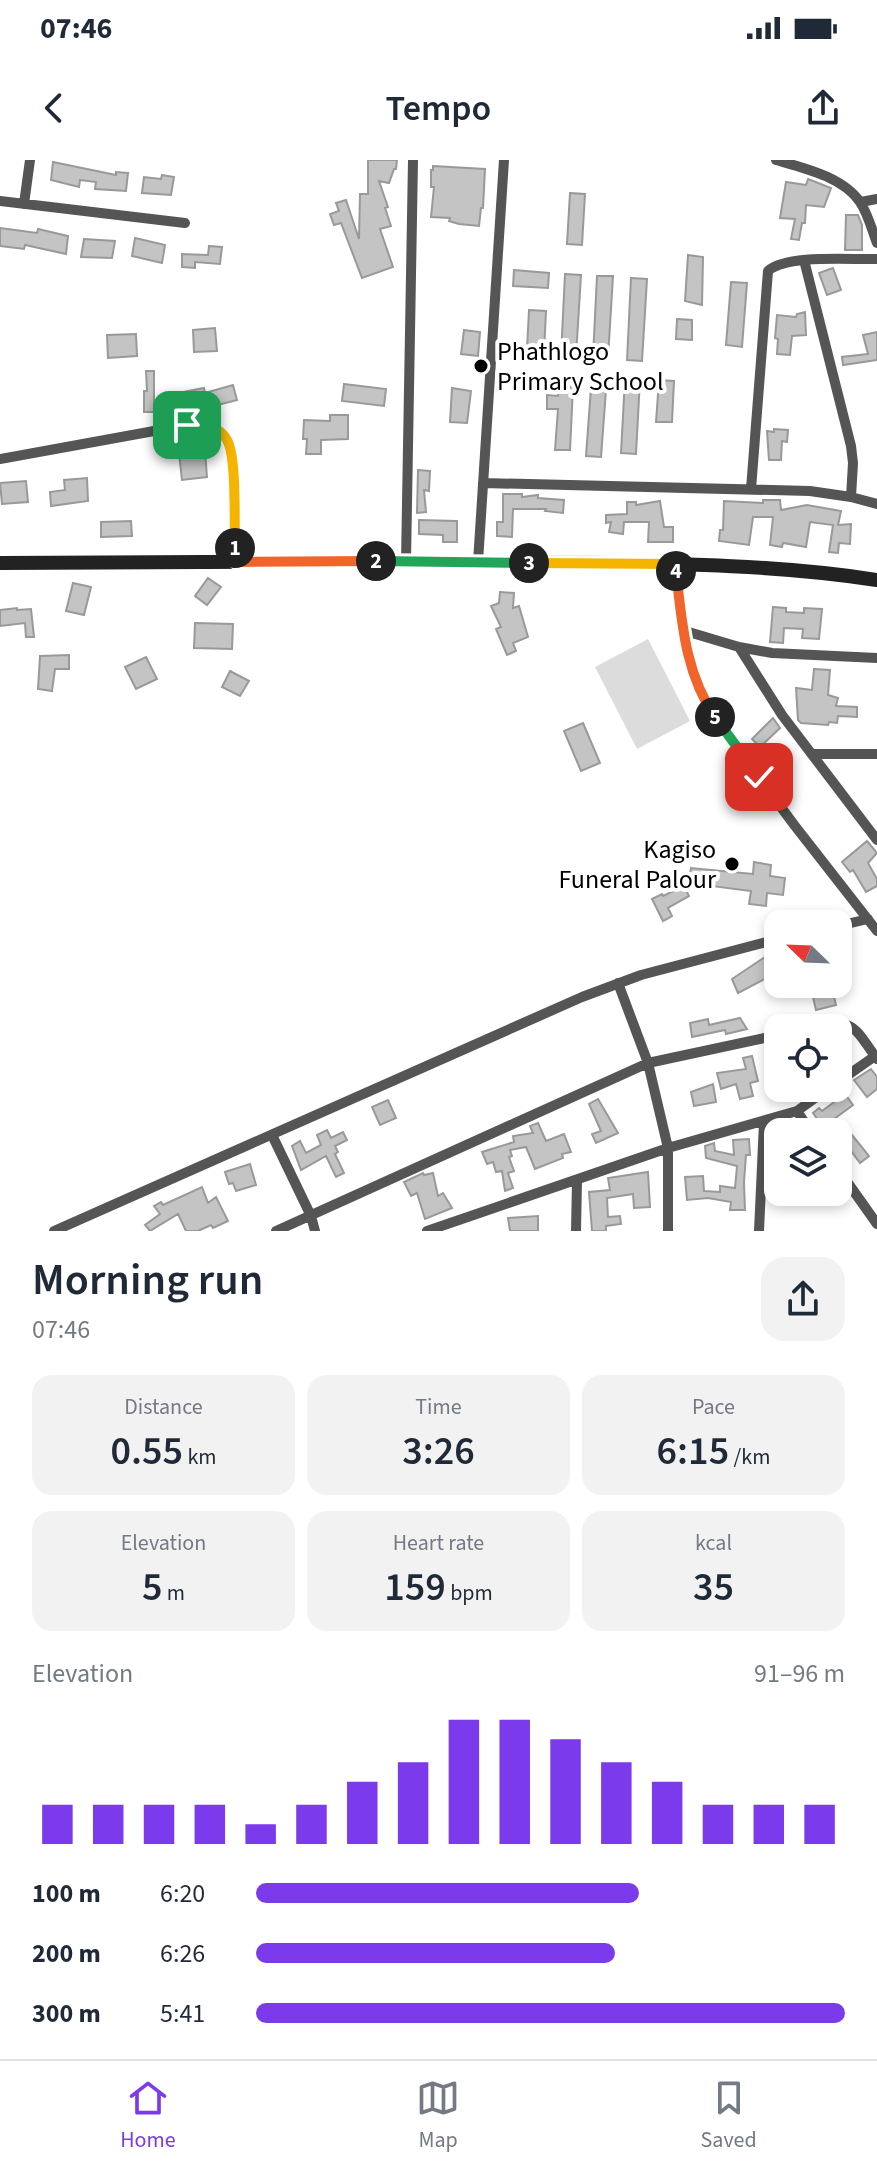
<!DOCTYPE html>
<html lang="en">
<head>
<meta charset="utf-8">
<style>
	body { margin:0; font-family:"Source Sans 3",sans-serif; background:#f2f2f3; color:#1f2937; height:100vh; display:flex; flex-direction:column; font-size:30px; white-space:nowrap }
	* { box-sizing:border-box; margin:0 }
	p { font-size:26px; color:#747a83 }
	.icon { flex:none; width:44px; height:44px; fill:none; stroke:currentColor; stroke-width:2; stroke-linecap:round; stroke-linejoin:round }
	.map { position:relative; height:1071px; overflow:hidden }
	.side { display:flex; flex-direction:column; background:#fff; flex:1 }
	.side>* { flex:none }
	.needle { width:52px; rotate:293deg }
	.tools { position:absolute; left:764px; top:750px; display:grid; gap:16px }
	.tools a { display:grid; place-items:center; width:88px; height:88px; border-radius:16px; background:#fff; box-shadow:0 4px 12px #0003; font-size:40px }
	.pin { position:absolute; display:grid; place-items:center; width:68px; height:68px; color:#fff; margin:-34px; border-radius:16px; box-shadow:0 4px 12px #0006 }
	.km { position:absolute; width:40px; height:40px; margin:-20px; border-radius:50%; background:#222; color:#fff; font-size:22px; line-height:40px; text-align:center }
	.round { display:grid; place-items:center; flex:none; width:84px; height:84px; border-radius:24px; background:#f2f2f3 }
	.summary { display:flex; align-items:center; justify-content:space-between; height:136px; padding:0 32px }
	h1 { font-size:44px; font-weight:600; line-height:60px }
	.figures { display:grid; grid-template-columns:repeat(3,1fr); gap:12px; height:136px; padding:8px 32px }
	.figures div { display:grid; align-content:center; border-radius:20px; background:#f2f2f3; text-align:center }
	.figures b { font-size:40px; font-weight:600 }
	.figures small { font-size:22px; font-weight:400 }
	.figures p { font-size:22px }
	.chart { height:224px; padding:16px 32px }
	.chart p { display:flex; justify-content:space-between }
	.chart svg { width:100%; height:144px; margin-top:8px; stroke:#7c3aed; stroke-width:6 }
	ul { padding:0 32px; list-style:none; font-size:26px }
	li { display:grid; grid-template-columns:128px 96px 1fr; align-items:center; height:60px }
	li i { height:20px; border-radius:10px; background:#7c3aed }
	.status { display:flex; justify-content:space-between; align-items:center; height:56px; padding:0 40px; background:#fff; direction:ltr }
	.status svg { height:22px; fill:currentColor }
	header { display:flex; justify-content:space-between; align-items:center; height:104px; padding:0 32px; background:#fff; font-size:36px; font-weight:600 }
	.menu { display:flex; justify-content:space-around; align-items:center; height:112px; border-top:2px solid #e0e1e3; background:#fff; font-size:22px; color:#747a83 }
	.menu a { display:grid; justify-items:center; gap:4px }
	.menu .on { color:#7c3aed }
	.map>svg:first-child { display:block }
</style>
</head>
<body>
<div class="status"><b>07:46</b><svg viewBox="0 0 49 12"><path d="M0 12V9h3v3zM5 12V6h3v6zM10 12V3h3v9zM15 12V0h3v12zM26 1h20v11H26zM47 4h2v5h-2z"/></svg></div>
<header><svg class="icon" aria-label="back" viewBox="0 0 24 24"><path d="M15 5l-7 7 7 7"/></svg>Tempo<svg class="icon" aria-label="share" viewBox="0 0 24 24"><path d="M12 15V3M7 8l5-5 5 5M5 13v7h14v-7"/></svg></header>
<div class="map">
<svg width="877" height="1071" viewBox="0 0 877 1071">
	<rect width="100%" height="100%" fill="#fff"/>
	<path fill="#dcdcdc" d="M648,479L690,561L637,589L595,507Z"/>
	<path fill="#c4c4c4" stroke="#999" stroke-width="2" d="M368,0H397L396,9H394L389,23L379,21L388,47L385,48L391,66L380,69L393,107L362,118L341,63L334,65L330,54L339,51L336,43L346,40L359,79L360,34H368Z
		M53,2L116,15V12L128,13L126,31L95,29L96,22L80,20L79,27L51,20Z
		M433,6L485,9L483,48H481L479,66L459,64L449,61L450,58L431,57L434,27H431V10H433Z
		M162,15L174,17L171,35L142,33L144,17L161,19Z
		M808,19L831,28L824,47L806,45L805,63H802L799,80L791,79L795,59L780,58L786,22L806,25Z
		M570,33L585,34L582,85L567,84Z
		M846,55H858L862,65V90H845Z
		M0,68L37,73L38,69L68,76L66,94L25,85L24,89L0,86Z
		M135,78L165,85L162,103L132,96Z
		M84,79L115,81L112,98L81,97Z
		M209,86L222,87L220,104L195,102V108L182,107V94L208,95Z
		M688,95L703,97L702,145L685,141Z
		M833,108L841,130L827,135L819,113Z
		M514,110L549,113L548,128L513,126Z
		M565,114L581,115L576,196H561Z
		M597,116H613L608,198L593,197Z
		M631,118L647,119L642,201L627,200Z
		M731,122L747,123L742,187L726,185Z
		M529,150L546,151L544,193L532,191L517,196L513,194L516,188L527,189Z
		M805,152L806,175L792,176L790,195L777,194L778,179L775,178L777,155L796,157L797,154Z
		M677,159L692,160V180L676,179Z
		M215,168L217,191L194,192L193,170Z
		M464,170L480,172L478,196L461,194Z
		M877,172V200L843,205L842,197L868,194L863,175Z
		M136,174L137,196L108,198L107,175Z
		M146,211H154V252H144V231H147Z
		M625,218L640,219L636,294L621,293Z
		M659,220L674,221L672,262H656Z
		M344,224L386,229L384,246L342,241Z
		M233,225L237,240L187,253L183,232L204,228L205,233Z
		M559,226L573,227L570,290H555L558,249H547V235L558,236Z
		M452,228L471,231L467,263L450,262Z
		M591,228L606,230L601,297L586,296Z
		M330,255H348V279L321,280V294H306L307,279H303L304,260L330,261Z
		M774,269L788,270L787,282L782,281L781,300H769L767,271L774,272Z
		M205,291L207,317L182,320L179,293Z
		M418,310L430,311L429,331L424,330L426,352L417,353Z
		M87,318L88,341L51,346L50,332L65,330L64,320Z
		M26,321L28,342L2,344L0,323Z
		M503,334H522V337L538,335V338L564,340L563,353L545,351L546,349H513L512,377L497,376V362H503Z
		M763,340H780L781,350L807,345L841,351L838,365L851,364L850,384L839,383L838,393L829,392L833,365L810,362L806,387L783,383L782,387L770,385L773,357H753L749,385L719,381L720,370H723L724,341L763,343Z
		M660,341L664,367H673V382H648L649,362H624L623,374L609,372L611,362L606,363V355L627,354V342H636V345Z
		M419,360L457,361V382H443V375L419,374Z
		M131,361L132,376L101,377V362Z
		M208,418L221,427L207,445L195,436Z
		M73,423L91,427L84,455L66,451Z
		M500,432L514,433L513,448L519,446L528,477L513,483L516,491L507,495L496,469L501,467L491,446L499,443Z
		M773,447L786,448V452L804,453V448L822,449L819,479L802,478L803,469L784,468L783,483L770,482Z
		M17,448V450L31,449L34,477H26L25,463L0,466V450Z
		M195,463L233,464L232,489L194,488Z
		M69,495V509H55L52,531L38,529L40,496Z
		M146,497L157,519L136,529L125,507Z
		M814,509L830,510L828,535L838,538L836,546L857,547V557L838,556L837,563L829,562L828,565L801,563L798,560L796,528L812,530Z
		M230,511L249,521L240,536L222,527Z
		M773,558L780,568L760,587L752,579Z
		M583,563L600,603L581,611L564,571Z
		M867,681L877,693L868,703L877,719V726L866,732L853,710L850,712L842,702Z
		M754,702L771,705L770,716L785,718L783,735L767,733L766,746L749,744L751,731L688,723L691,708L753,714Z
		M684,726L689,736L668,748L672,756L663,761L652,739L662,734L663,736Z
		M768,795L776,813L738,833L732,819Z
		M805,824H831L836,845L816,850L812,833L807,834Z
		M740,858L747,869L726,874L725,870L692,877L690,863L708,859L709,865Z
		M752,896L758,921L750,923L753,936L740,939L736,924L721,929L717,913L746,909L743,898Z
		M871,909L877,917V929L867,937L854,920Z
		M713,924L716,942L694,946L691,932Z
		M845,934L853,945L823,967L813,953L819,948L822,951Z
		M598,939L618,973L596,983L592,974L601,971L589,944Z
		M388,940L396,958L380,965L372,947Z
		M538,963L546,981L564,974L571,992L562,994L563,998L535,1009L526,987L510,990L512,996L509,997L514,1011L508,1013L513,1028L505,1031L502,1011L496,1012L493,1002L487,1004L482,992L514,982L513,976L533,973L530,966Z
		M327,970L331,978L343,972L347,980L335,986L338,992L335,994L344,1013L336,1017L326,996L301,1010L292,986L300,981L306,993L321,985L317,975Z
		M848,970L869,996L860,1003L840,976Z
		M749,979L750,995H746L744,1022L745,1050H730L731,1042L708,1038L687,1040L685,1017L703,1016L704,1031L720,1032V1026L735,1028L737,1006L706,998L705,986L714,983L715,991L734,995L733,980Z
		M250,1004L256,1025L236,1031L233,1023L229,1024L225,1012Z
		M648,1012L650,1047L634,1048L633,1034L607,1038L608,1057L620,1056L621,1064L606,1066V1071H592L589,1032L610,1030L608,1018Z
		M423,1013L424,1015L433,1013L438,1036L443,1033L452,1048L425,1059L417,1033L411,1036L404,1022Z
		M202,1027L208,1043L216,1037L228,1061L213,1068L211,1065L198,1071H186L178,1054L150,1071L145,1065L160,1054L154,1046L161,1042L163,1045Z
		M538,1056V1071H510L508,1058Z"/>
	<g fill="none" stroke-linecap="round" stroke-linejoin="round">
		<path stroke="#555" stroke-width="10" d="M776,0C804,8 843,17 860,42C868,54 872,70 877,83
			M0,41L185,63
			M861,42L877,39
			M24,44L30,0
			M804,100L851,286L853,303L851,337
			M0,299L187,265C202,265 219,265 227,280C236,296 235,379 236,402
			M483,323L810,331L851,337L877,344
			M751,329L768,111C787,94 851,100 877,99
			M406,401L413,0
			M478,402L504,0
			M676,404L685,488L702,535L723,569L795,666L877,771
			M682,470L739,487L772,493L877,498
			M739,487L782,555L877,680
			M813,594H877
			M838,766L868,759
			M618,823L648,903L668,988V1071
			M809,868C854,858 852,864 877,899
			M838,922L875,896
			M797,951L811,972
			M272,975L311,1056L315,1071
			M838,1009L877,1064
			M54,1071L582,837L641,815L778,779
			M276,1071L648,903L778,875
			M427,1071L668,988L797,951L829,928
			M576,1071L577,1020
			M759,1071L764,963"/>
		<path stroke="#222" stroke-width="14" d="M0,403C176,402 351,401 527,402C644,404 761,402 877,420"/>
	</g>
	<g fill="none" stroke-linecap="round" stroke-linejoin="round">
		<g stroke="#fff" stroke-width="16">
			<path id="split-1" d="M187,265C202,265 219,265 227,280C237,297 234,365 235,388"/>
		</g>
		<g stroke="#fff" stroke-width="16">
			<path id="split-2" d="M235,388L236,402L376,401"/>
		</g>
		<g stroke="#fff" stroke-width="16">
			<path id="split-3" d="M376,401L529,403"/>
		</g>
		<g stroke="#fff" stroke-width="16">
			<path id="split-4" d="M529,403L676,404V411"/>
		</g>
		<g stroke="#fff" stroke-width="16">
			<path id="split-5" d="M676,411C682,463 685,513 715,557"/>
		</g>
		<g stroke="#fff" stroke-width="16">
			<path id="split-6" d="M715,557L759,617"/>
		</g>
		<use href="#split-1" stroke="#f5b400" stroke-width="10"/>
		<use href="#split-2" stroke="#f0652b" stroke-width="10"/>
		<use href="#split-3" stroke="#22a559" stroke-width="10"/>
		<use href="#split-4" stroke="#f5b400" stroke-width="10"/>
		<use href="#split-5" stroke="#f0652b" stroke-width="10"/>
		<use href="#split-6" stroke="#22a559" stroke-width="10"/>
	</g>
	<g fill="#000" stroke="#fff" stroke-width="3">
		<circle cx="481" cy="206" r="8"/>
		<circle cx="732" cy="704" r="8"/>
	</g>
	<g text-anchor="middle" stroke-width="8" stroke-linejoin="round" paint-order="stroke">
		<g font-size="26" fill="#000" stroke="#fff" text-anchor="start">
			<text x="497" y="200">Phathlogo<tspan x="497" dy="30">Primary School</tspan></text>
			<text x="716" y="698" text-anchor="end">Kagiso<tspan x="716" dy="30">Funeral Palour</tspan></text>
		</g>
	</g>
</svg>
<div class="tools">
<a><svg class="needle" viewBox="-14 -14 28 28"><path d="M0-13l5 13h-10z" fill="#e53935"/><path d="M0 13l5-13h-10z" fill="#747a83"/></svg></a>
<a><svg class="icon" aria-label="locate" viewBox="0 0 24 24"><circle cx="12" cy="12" r="6"/><path d="M12 2v4M12 18v4M2 12h4M18 12h4"/></svg></a>
<a><svg class="icon" aria-label="layers" viewBox="0 0 24 24"><path d="M12 4l9 5-9 5-9-5zM3 14l9 5 9-5"/></svg></a>
</div>
<div class="pin" style="left:187px;top:265px;background:#1e9e55"><svg class="icon" aria-label="arrive" viewBox="0 0 24 24"><path d="M6 21V4h12l-3 4 3 4H6"/></svg></div>
<div class="pin" style="left:759px;top:617px;background:#d93025"><svg class="icon" aria-label="check" viewBox="0 0 24 24"><path d="M5 12l5 5 9-10"/></svg></div>
<b class="km" style="left:235px;top:388px">1</b>
<b class="km" style="left:376px;top:401px">2</b>
<b class="km" style="left:529px;top:403px">3</b>
<b class="km" style="left:676px;top:411px">4</b>
<b class="km" style="left:715px;top:557px">5</b>
</div>
<section class="side">
<div class="summary"><div><h1>Morning run</h1><p>07:46</p></div><a class="round"><svg class="icon" aria-label="share" viewBox="0 0 24 24"><path d="M12 15V3M7 8l5-5 5 5M5 13v7h14v-7"/></svg></a></div>
<div class="figures">
<div><p>Distance</p><b>0.55<small> km</small></b></div>
<div><p>Time</p><b>3:26</b></div>
<div><p>Pace</p><b>6:15<small> /km</small></b></div>
</div>
<div class="figures">
<div><p>Elevation</p><b>5<small> m</small></b></div>
<div><p>Heart rate</p><b>159<small> bpm</small></b></div>
<div><p>kcal</p><b>35</b></div>
</div>
<div class="chart"><p><span>Elevation</span>91–96 m</p>
<svg viewBox="0 0 160 44" preserveAspectRatio="none"><path d="M5 44V32M15 44V32M25 44V32M35 44V32M45 44V38M55 44V32M65 44V25M75 44V19M85 44V6M95 44V6M105 44V12M115 44V19M125 44V25M135 44V32M145 44V32M155 44V32"/></svg>
</div>
<ul>
<li><b>100 m</b>6:20<i style="width:65%"></i></li>
<li><b>200 m</b>6:26<i style="width:61%"></i></li>
<li><b>300 m</b>5:41<i style="width:100%"></i></li>
</ul>
</section>
<nav class="menu">
<a class="on"><svg class="icon" aria-label="home" viewBox="0 0 24 24"><path d="M3 11l9-7 9 7M6 9v11h12V9"/></svg>Home</a>
<a><svg class="icon" aria-label="map" viewBox="0 0 24 24"><path d="M3 6l6-2 6 2 6-2v14l-6 2-6-2-6 2zM9 4v14M15 6v14"/></svg>Map</a>
<a><svg class="icon" aria-label="saved" viewBox="0 0 24 24"><path d="M7 4h10v16l-5-4-5 4z"/></svg>Saved</a>
</nav>
</body>
</html>
